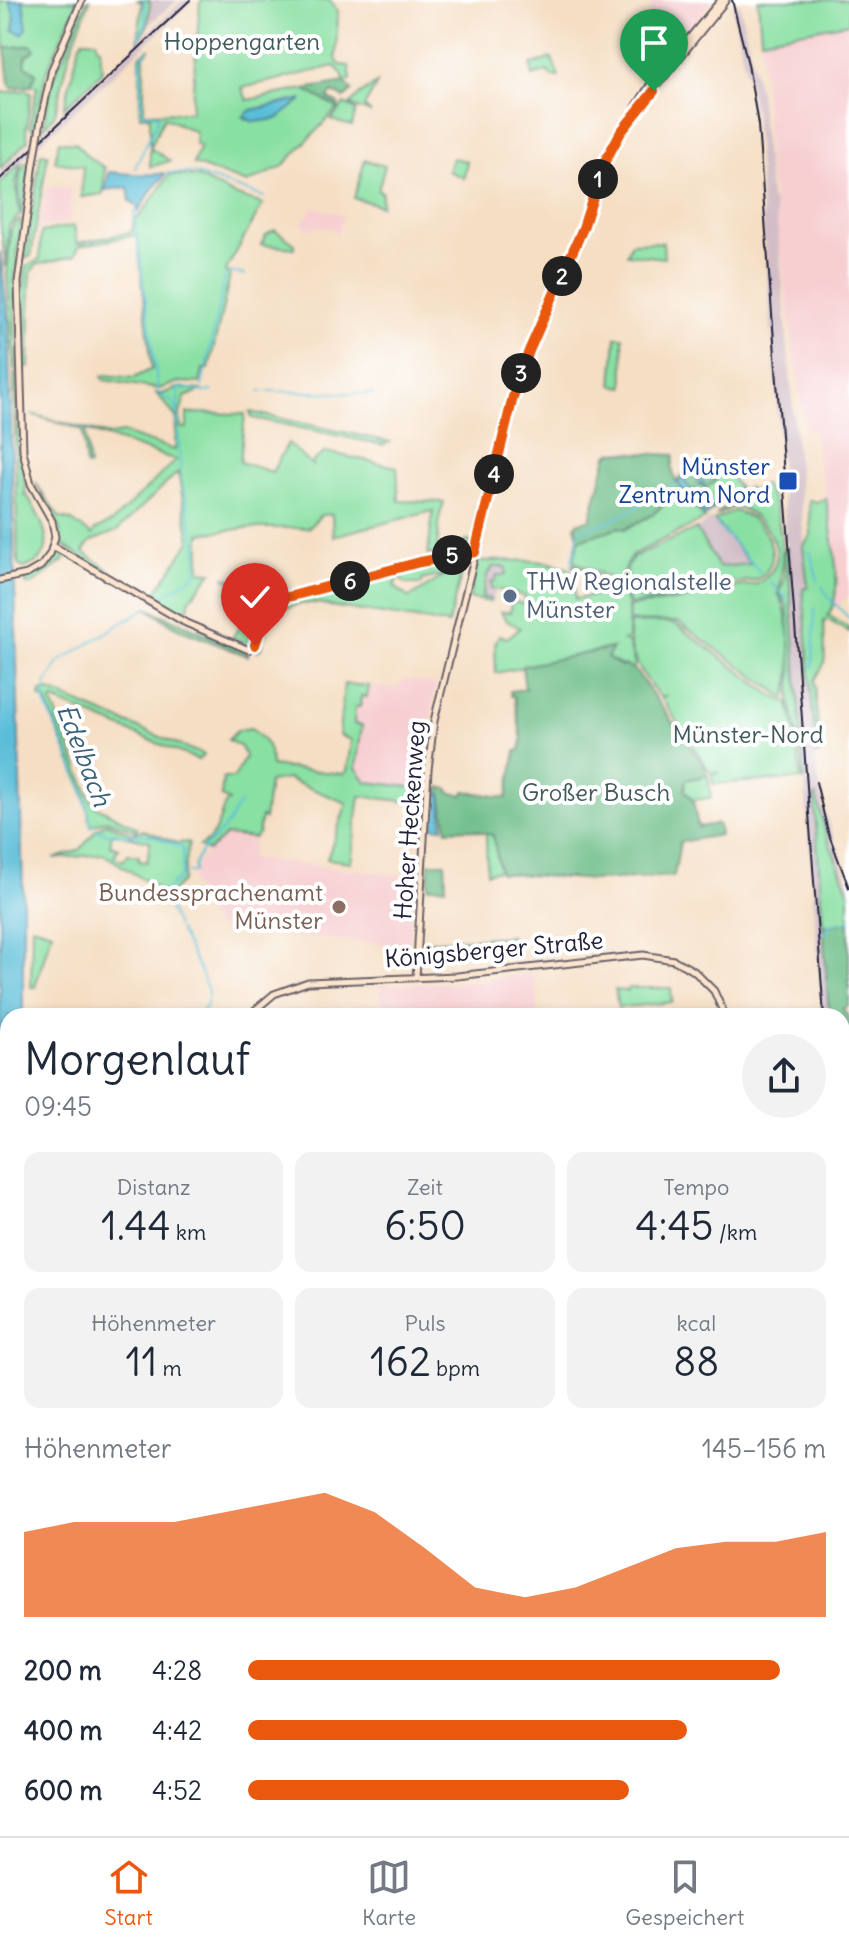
<!DOCTYPE html>
<html lang="de">
<head>
<meta charset="utf-8">
<style>
	body { margin:0; font-family:Delius,sans-serif; background:#f2f2f3; color:#1f2937; height:100vh; display:flex; flex-direction:column; font-size:30px; white-space:nowrap }
	* { box-sizing:border-box; margin:0 }
	p { font-size:26px; color:#747a83 }
	.icon { flex:none; width:44px; height:44px; fill:none; stroke:currentColor; stroke-width:2; stroke-linecap:round; stroke-linejoin:round }
	.map { position:relative; flex:1; overflow:hidden }
	.drawer { position:absolute; left:0px; top:1008px; width:850px; height:828px; display:flex; flex-direction:column; background:#fff; border-radius:24px 24px 0 0; box-shadow:0 4px 12px #0003 }
	.drawer>* { flex:none }
	.pin { position:absolute; display:grid; place-items:center; width:68px; height:68px; color:#fff; margin:-82px -34px; border-radius:50% 50% 50% 0; rotate:-45deg; box-shadow:0 0 8px #0007 }
	.pin .icon { rotate:45deg }
	.km { position:absolute; width:40px; height:40px; margin:-20px; border-radius:50%; background:#222; color:#fff; font-size:22px; line-height:40px; text-align:center }
	.round { display:grid; place-items:center; flex:none; width:84px; height:84px; border-radius:42px; background:#f2f2f3 }
	.summary { display:flex; align-items:center; justify-content:space-between; height:136px; padding:0 24px }
	h1 { font-size:44px; font-weight:600; line-height:60px }
	.stats { display:grid; grid-template-columns:repeat(3,1fr); gap:12px; height:136px; padding:8px 24px }
	.stats div { display:grid; align-content:center; border-radius:16px; background:#f2f2f3; text-align:center }
	.stats b { font-size:40px; font-weight:600 }
	.stats small { font-size:22px; font-weight:400 }
	.stats p { font-size:22px }
	.chart { height:224px; padding:16px 24px }
	.chart p { display:flex; justify-content:space-between }
	.chart svg { width:100%; height:144px; margin-top:8px; fill:#ea580c; opacity:.7 }
	ul { padding:0 24px; list-style:none; font-size:26px }
	li { display:grid; grid-template-columns:128px 96px 1fr; align-items:center; height:60px }
	li i { height:20px; border-radius:10px; background:#ea580c }
	.menu { display:flex; justify-content:space-around; align-items:center; height:112px; border-top:2px solid #e0e1e3; background:#fff; font-size:22px; color:#747a83 }
	.menu a { display:grid; justify-items:center; gap:4px }
	.menu .current { color:#ea580c }
	.map>svg:first-child { display:block }
</style>
</head>
<body>
<div class="map">
<svg width="849" height="1836" viewBox="0 0 849 1836">
	<rect width="100%" height="100%" fill="#fff"/>
	<filter id="ink" filterUnits="userSpaceOnUse"><feTurbulence type="fractalNoise" baseFrequency=".0125" numOctaves="2"/><feDisplacementMap in="SourceGraphic" scale="16" xChannelSelector="R" yChannelSelector="G"/><feConvolveMatrix kernelMatrix="1 2 1 2 8 2 1 2 1" color-interpolation-filters="sRGB"/></filter>
	<filter id="wash" filterUnits="userSpaceOnUse"><feTurbulence type="fractalNoise" baseFrequency=".006" numOctaves="4" result="noise"/><feDisplacementMap in="SourceGraphic" scale="32" xChannelSelector="R" yChannelSelector="G"/><feGaussianBlur stdDeviation="1.8" result="paint"/><feColorMatrix in="noise" values="0 0 0 0 0 0 0 0 0 0 0 0 0 0 0 0 0 1.4 0 .05"/><feComposite in="paint" operator="in"/></filter>
	<g filter="url(#wash)">
		<rect width="100%" height="100%" fill="#f5dec3"/>
		<path fill="#f7cfd1" d="M652,0H714L651,76L636,71L626,73L623,68L626,55L646,25Z
			M849,23V596L835,607L836,569L823,480L819,469L814,431H805L769,170L761,40Z
			M47,186L71,188L70,222L39,228Z
			M312,207L343,215L338,234H335V230L316,226L315,229L305,227L301,223L310,213Z
			M405,679L436,684L420,788L367,782L356,768L363,726L353,724L355,706L361,696H369L370,686L395,689Z
			M226,835L254,838L251,858L413,877L409,946L265,933L215,926L191,881L198,861Z
			M534,973L539,1014L516,1016H390L388,1005L382,1006L379,985L472,982Z"/>
		<path fill="#d2bdc6" d="M149,0H178L148,25Z
			M183,0H193L0,181V172Z
			M739,2L759,92L770,197L774,204L778,232L808,587L803,589L814,752L823,805L849,883V892L814,796L829,1016H822L787,542L783,540V532H785L774,362L754,110L732,9Z
			M710,520H714L752,564L719,567L696,529Z
			M491,567H507L506,576H496L491,587L496,589L492,603L482,597Z
			M842,1195L849,1287V1384L842,1286Z
			M479,1828H683L686,1836H477Z"/>
		<path fill="#89e0a3" stroke="#56816f" stroke-width="2" fill-rule="evenodd" d="M78,0L46,73L34,131L30,126L37,86H31L36,73L25,66L26,56L34,49L31,45L5,48L0,1Z
			M87,0H90L70,52L55,114L43,129L52,82Z
			M136,0H149L150,2L148,25L138,41L142,2Z
			M203,0H330L338,11L336,59L340,65L349,66L351,80L345,82L342,74L335,66L242,88L247,100L304,89L338,108L282,167L247,183L193,164L200,146L195,145L196,132L164,117L150,148L170,161L150,167V116H140V56L150,48L144,56V113L191,112L200,2Z
			M758,0H849V23L761,39Z
			M83,40H96L97,46L100,47L102,72L64,108L80,43Z
			M552,58L559,77L551,76L548,71L533,76L531,65Z
			M378,82L364,107L371,113L350,105L359,95Z
			M27,90L31,94L26,131L28,140L0,169V93Z
			M344,104L356,110L352,126L331,120Z
			M59,141L76,143L87,156L105,168L103,194L81,197L83,166L55,162Z
			M41,153L48,154L31,256L25,259Z
			M452,158L467,161L464,178L448,171Z
			M365,160L385,166L378,190L382,192L381,206L354,198Z
			M21,163L16,183L20,215L9,226L6,267L0,221V183Z
			M25,163L30,164L22,215C20,197 15,179 25,163Z
			M170,174L198,177L234,195L263,204L225,272L230,275L229,280L209,369H203L200,383L179,382L159,389L104,380L102,377L106,375L134,378L152,369L137,235L79,246L75,256L36,265L31,273L30,286L29,367L24,366L23,292L26,267L40,259L41,232L74,226L77,243L132,232L134,220L140,216Z
			M21,220L14,286L17,370H14L7,275L11,229L16,222Z
			M275,230L295,244V248L261,245L266,235Z
			M663,242L664,258L627,254L631,243Z
			M616,337H623L624,387L612,385Z
			M14,374H17L19,452L26,489L24,496L27,495C41,520 64,555 24,568L18,565Z
			M177,388L202,390L185,397L180,414L181,428H187V413L245,414L240,462L272,472L288,443L313,466V461L326,452L397,467L399,501L444,502L440,515L437,551L456,548L465,541H470L468,548L428,555L433,511L333,536L332,514L321,515L308,528H246L200,534V571L212,572L190,599L185,618L152,598L190,541L178,472L117,531L90,542L83,552L109,570L112,576L59,543L60,528L35,482L59,517L72,521L92,535L95,530L112,522L176,460L85,430L89,466H86L82,430L31,414L109,435L123,433L175,450L176,417L156,393L163,394Z
			M250,412L390,442L383,445L252,418Z
			M724,464L722,467L739,488L706,511L702,507L707,496L699,502L691,492L699,485L707,487L716,480L712,474Z
			M763,484C783,509 786,564 778,594C791,611 795,680 785,698L678,622L629,621V607L694,598L695,596L630,605C622,581 591,580 572,566L574,564L642,599L757,584C790,564 777,534 752,515C747,511 741,507 734,507C729,508 721,513 716,515L748,487L752,491Z
			M681,490L705,519L632,555L619,579L614,580L573,561L579,540L619,527L626,529L652,515Z
			M826,498C830,527 846,592 828,615L849,628V632L826,619L824,622L825,662L815,680L819,754L816,755L803,589L808,587L803,547L811,534L809,500L817,502Z
			M734,511C764,516 790,561 756,580L643,596L628,586L627,567L633,557L696,529L719,567L751,564L714,520Z
			M787,548L805,780L803,781L801,750L790,700L792,673L787,606L780,594L785,576L784,551Z
			M60,554L65,557L63,561L31,585L26,584L25,579C45,573 46,561 60,554Z
			M457,556L466,557L448,624L330,606C310,599 289,605 270,615L261,649L257,651L267,614L277,606ZM401,572V580L407,584H422V580L447,574L409,598L394,586Z
			M478,561C501,561 560,556 575,574V599L601,594L605,584C635,598 627,608 628,638L623,641L628,642L635,665L632,671L607,658L611,648L496,673L495,644L499,635L507,638L520,628L506,620L501,612H510L511,601L523,604L525,596L491,588V582H494L497,575H506V567H492L491,572H488L482,597L490,599V602L469,598Z
			M223,577L230,578L268,600L252,645L232,638L259,597Z
			M667,622L677,625L775,697L788,702L795,726L801,779L713,784L712,775L720,772L711,773L662,699L665,696L660,697C642,675 626,653 630,623Z
			M344,684L369,686L367,697L361,696L360,707H355L354,724L362,725L356,768L367,782L420,788L418,803L360,796L351,862L327,859L347,803L287,779L269,782L264,819L261,817L258,834L254,838L226,835L208,851L199,846C216,840 219,819 225,804L229,801L221,797L223,778H234L245,757L241,747L228,740L238,730L251,728C265,740 271,747 271,766L343,774L347,771L351,740L339,735Z
			M47,690L204,755L198,760L54,700L52,702L91,800L95,806L138,828L136,831L107,820L91,826L83,789L45,699L40,698L41,692Z
			M708,775L711,798L693,800L685,791L686,780Z
			M816,796L826,834L849,893V922L823,926L814,797Z
			M107,823L132,834L144,830L177,843L189,842L183,881L168,895L103,854L54,859L80,850L96,830ZM112,833L150,841L147,862L139,861V856L128,854L123,861L114,856L119,848L110,845Z
			M486,833L493,835L500,870L487,873Z
			M32,926L52,932L35,987H31Z
			M628,988H671L672,1002L618,1008L615,990L628,991Z
			M0,1772L8,1774V1823L0,1821Z
			M701,1828H834L848,1836H705Z"/>
		<path fill="#6ebe89" stroke="#487062" stroke-width="2" d="M32,45L35,50L26,56L25,65L36,73L31,86L12,88L9,83L5,48Z
			M345,82L352,91L344,98L332,92L328,98L338,104V108L304,89Z
			M613,452L674,455L672,469L676,482L689,469L701,462L708,468L724,464L713,474L716,480L706,488L699,485L691,492L684,481L688,474L692,473L698,482L702,483L698,477L702,463L689,470L678,483L688,495L680,490L652,515L625,529L619,527L579,540L575,526L579,522L590,520L607,456Z
			M146,608L239,648L248,653V656L181,630Z
			M613,648L607,658L622,667L624,665L635,670L705,767L707,775L686,780L685,791L693,800L698,827L718,824L720,835L680,842L674,876L595,880L500,873L493,835L469,829L447,830L440,787L449,789L450,793L464,795L465,791L507,798L516,751L520,750L522,740L514,696H511L510,691L525,689L522,666Z
			M429,863H445L446,887H428Z
			M849,922V1005L843,1009L849,1018V1106L842,1104V1016H829L823,926Z
			M511,936L512,943L424,950V942Z
			M842,1117L844,1118L849,1186V1260Z
			M842,1354L849,1463V1578L842,1577Z"/>
		<path fill="#5abdd8" stroke="#3e708a" stroke-width="2" d="M9,0H23L27,29L22,34L13,30L15,16Z
			M303,99L277,119L254,122L243,117L251,110Z
			M109,172C129,174 149,176 167,173L153,188L138,212L137,206L130,201L128,187L105,190Z
			M0,251L8,320L23,892V1016H8V1678L0,1720Z
			M702,463L707,470L699,477L706,487L698,482L692,473L688,474L684,481L699,501L711,494L702,506L706,511L741,488L705,516L678,483L689,470Z
			M434,792L441,794L443,828L433,827Z"/>
		<g fill="none" stroke-linecap="round" stroke-linejoin="round">
			<path stroke="#5abdd8" stroke-width="2" d="M140,39L139,34L146,25L144,0
				M135,168L158,119V115L141,113V59L147,50
				M165,173H194L264,197
				M138,211L134,213L158,390
				M229,272L245,275
				M202,386L225,277
				M259,391H265
				M269,391L373,394
				M178,394L177,390L181,387L204,392L213,391
				M178,397V412
				M717,525L760,572
				M580,530C614,524 645,502 674,484
				M810,551L818,581
				M572,561L579,533
				M770,582L778,590
				M822,587L831,600L849,618
				M781,593L787,599
				M155,601L194,576L197,569V548L181,480L177,410L173,403L158,393
				M813,667L815,608
				M92,827L82,789L44,700L46,684L59,662L149,606
				M95,829L111,835H151L183,848L182,876L162,893L177,926
				M188,872H194C193,852 215,840 226,826C232,819 233,811 240,804
				M841,923L849,921
				M179,930L199,969
				M823,933L828,932L829,925L838,923
				M200,970L208,991V997
				M198,1016L207,1005V1000
				M842,1500L849,1499
				M848,1601L849,1600
				M842,1806L849,1809
				M0,1823L8,1824"/>
		</g>
	</g>
	<g filter="url(#ink)">
		<g fill="none" stroke-linecap="round" stroke-linejoin="round">
			<g stroke="#6c646b" stroke-width="9">
				<path id="secondary" d="M636,107L650,85L721,0
					M41,120L52,69L82,0
					M53,546L186,623L249,650C264,640 260,613 277,600L420,562L475,552
					M0,580L27,574L41,566L50,554L55,537L52,521L31,484L23,451L18,282L34,163
					M416,978L428,770L434,721L516,388L583,228L604,163L628,122L726,0
					M248,1016L274,994L308,982L457,976L643,955L674,960L694,971L714,991L725,1016
					M842,1110L849,1112
					M0,1111L8,1114"/>
			</g>
			<use href="#secondary" stroke="#fce5cf" stroke-width="5"/>
			<path stroke="#22223b" stroke-width="2" d="M732,0L748,64L758,125L824,1016
				M0,179L190,0
				M816,782L828,832L849,888
				M842,1234L845,1274
				M842,1263L849,1359"/>
			<g stroke="#6c646b" stroke-width="9" stroke-linecap="butt">
				<path id="secondary-bridge" d="M34,163L41,120"/>
			</g>
			<use href="#secondary-bridge" stroke="#fce5cf" stroke-width="5"/>
		</g>
	</g>
	<g fill="none" stroke-linecap="round" stroke-linejoin="round" filter="url(#ink)">
		<g stroke="#fff" stroke-width="16">
			<path id="route" d="M255,645L266,611L277,600L420,562L475,552L513,397L529,351L583,228L604,163L621,132L654,91"/>
		</g>
		<use href="#route" stroke="#ea580c" stroke-width="10"/>
	</g>
	<rect fill="#1a4fb4" stroke="#fff" stroke-width="3" x="778" y="471" width="20" height="20" rx="4"/>
	<circle fill="#5c6f8a" stroke="#fff" stroke-width="3" cx="510" cy="596" r="8"/>
	<circle fill="#8d6e63" stroke="#fff" stroke-width="3" cx="339" cy="907" r="8"/>
	<g text-anchor="middle" stroke-width="8" stroke-linejoin="round" paint-order="stroke">
		<g font-size="24" fill="#415b5a" stroke="#fff">
			<text x="242" y="50">Hoppengarten</text>
			<text x="748" y="743">Münster-Nord</text>
			<text x="596" y="801">Großer Busch</text>
		</g>
		<g font-size="24" fill="#164399" stroke="#fff" text-anchor="end">
			<text x="770" y="475">Münster<tspan x="770" dy="28">Zentrum Nord</tspan></text>
		</g>
		<g font-size="24" fill="#4e5e75" stroke="#fff" text-anchor="start">
			<text x="526" y="590">THW Regionalstelle<tspan x="526" dy="28">Münster</tspan></text>
		</g>
		<g font-size="24" fill="#22223b" stroke="#fff">
			<text transform="translate(410 820) rotate(-86)" y="8">Hoher Heckenweg</text>
			<text transform="translate(494 950) rotate(-5)" y="8">Königsberger Straße</text>
		</g>
		<g font-size="24" fill="#785e54" stroke="#fff" text-anchor="end">
			<text x="323" y="901">Bundessprachenamt<tspan x="323" dy="28">Münster</tspan></text>
		</g>
		<g font-size="26" font-style="italic" fill="#38607a" stroke="#fff">
			<text transform="translate(84 755) rotate(69)" y="9">Edelbach</text>
		</g>
	</g>
</svg>
<div class="pin" style="left:654px;top:91px;background:#1e9e55"><svg class="icon" aria-label="arrive" viewBox="0 0 24 24"><path d="M6 21V4h12l-3 4 3 4H6"/></svg></div>
<div class="pin" style="left:255px;top:645px;background:#d93025"><svg class="icon" aria-label="check" viewBox="0 0 24 24"><path d="M5 12l5 5 9-10"/></svg></div>
<b class="km" style="left:598px;top:179px">1</b>
<b class="km" style="left:562px;top:276px">2</b>
<b class="km" style="left:521px;top:373px">3</b>
<b class="km" style="left:494px;top:474px">4</b>
<b class="km" style="left:452px;top:555px">5</b>
<b class="km" style="left:350px;top:581px">6</b>
<section class="drawer">
<div class="summary"><div><h1>Morgenlauf</h1><p>09:45</p></div><a class="round"><svg class="icon" aria-label="share" viewBox="0 0 24 24"><path d="M12 15V3M7 8l5-5 5 5M5 13v7h14v-7"/></svg></a></div>
<div class="stats">
<div><p>Distanz</p><b>1.44<small> km</small></b></div>
<div><p>Zeit</p><b>6:50</b></div>
<div><p>Tempo</p><b>4:45<small> /km</small></b></div>
</div>
<div class="stats">
<div><p>Höhenmeter</p><b>11<small> m</small></b></div>
<div><p>Puls</p><b>162<small> bpm</small></b></div>
<div><p>kcal</p><b>88</b></div>
</div>
<div class="chart"><p><span>Höhenmeter</span>145–156 m</p>
<svg viewBox="0 0 160 44" preserveAspectRatio="none"><path d="M0 44V18L10 15L20 15L30 15L40 12L50 9L60 6L70 12L80 23L90 35L100 38L110 35L120 29L130 23L140 21L150 21L160 18V44z"/></svg>
</div>
<ul>
<li><b>200 m</b>4:28<i style="width:92%"></i></li>
<li><b>400 m</b>4:42<i style="width:76%"></i></li>
<li><b>600 m</b>4:52<i style="width:66%"></i></li>
</ul>
</section>
</div>
<nav class="menu">
<a class="current"><svg class="icon" aria-label="home" viewBox="0 0 24 24"><path d="M3 11l9-7 9 7M6 9v11h12V9"/></svg>Start</a>
<a><svg class="icon" aria-label="map" viewBox="0 0 24 24"><path d="M3 6l6-2 6 2 6-2v14l-6 2-6-2-6 2zM9 4v14M15 6v14"/></svg>Karte</a>
<a><svg class="icon" aria-label="saved" viewBox="0 0 24 24"><path d="M7 4h10v16l-5-4-5 4z"/></svg>Gespeichert</a>
</nav>
</body>
</html>
